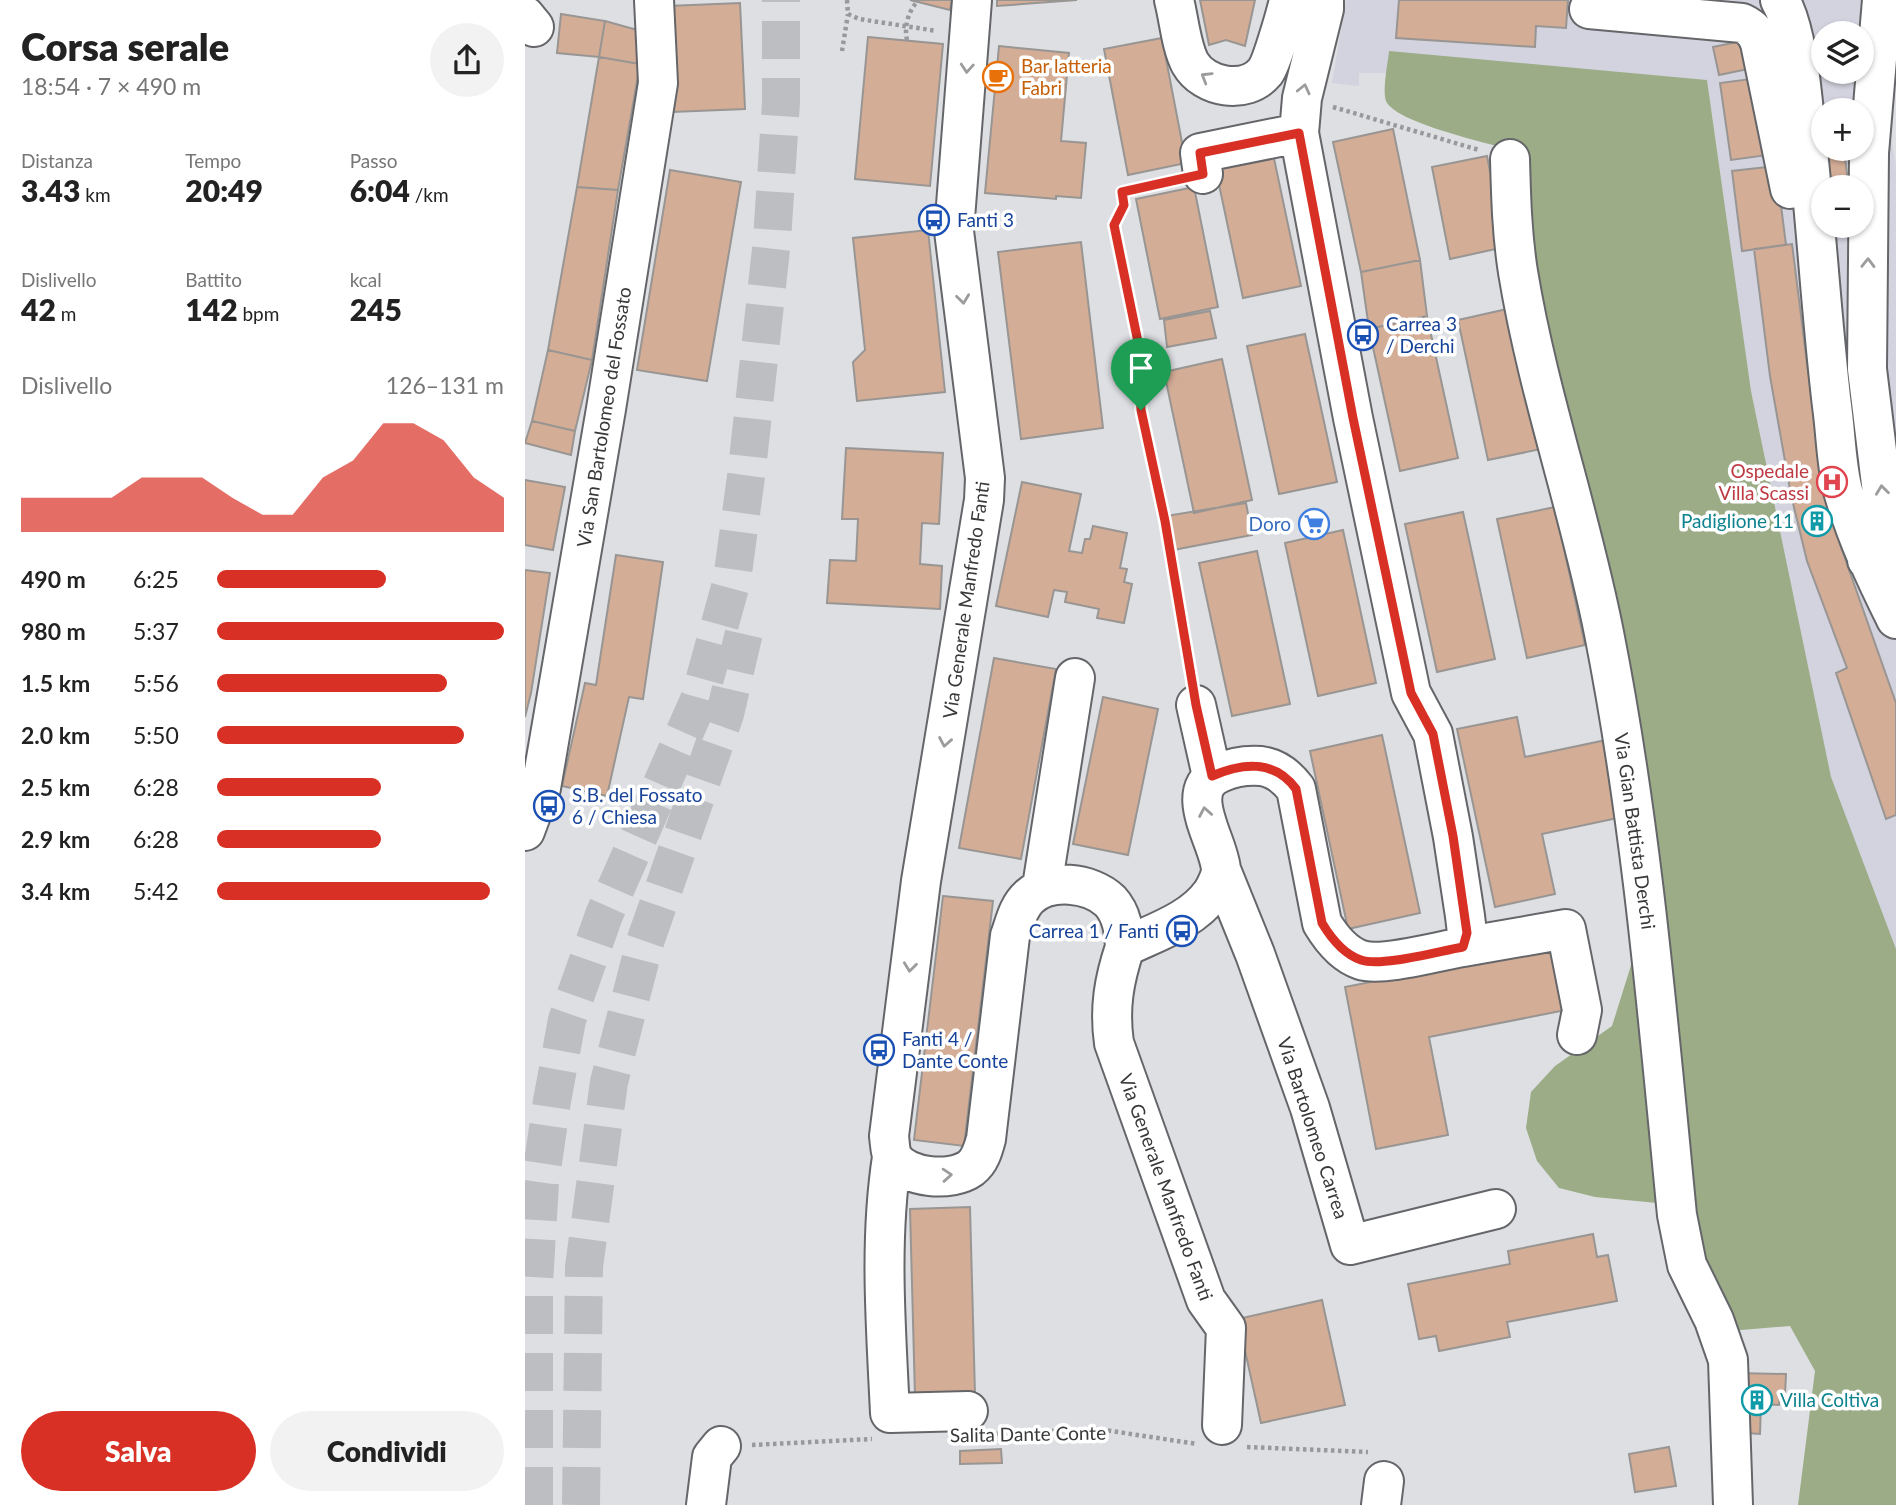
<!DOCTYPE html>
<html lang="it">
<head>
<meta charset="utf-8">
<style>
	body { margin:0; font-family:Lato,sans-serif; background:#f2f2f2; color:#222; height:100vh; display:flex; flex-direction:column; font-size:26px; white-space:nowrap }
	* { box-sizing:border-box; margin:0 }
	p { font-size:23px; color:#767676 }
	.icon { flex:none; width:38px; height:38px; fill:none; stroke:currentColor; stroke-width:2; stroke-linecap:round; stroke-linejoin:round }
	.map { position:relative; flex:1; overflow:hidden }
	.sheet { display:flex; flex-direction:column; background:#fff; width:525px }
	.sheet>* { flex:none }
	.tools { position:absolute; left:1286px; top:21px; display:grid; gap:14px }
	.tools a { display:grid; place-items:center; width:63px; height:63px; border-radius:50%; background:#fff; box-shadow:0 2px 5px #0004; font-size:35px }
	.pin { position:absolute; display:grid; place-items:center; width:60px; height:60px; color:#fff; margin:-72px -30px; border-radius:50% 50% 50% 0; rotate:-45deg; box-shadow:0 0 7px #0007 }
	.pin .icon { rotate:45deg }
	.round { display:grid; place-items:center; flex:none; width:74px; height:74px; border-radius:37px; background:#f2f2f2 }
	.overview { display:flex; align-items:center; justify-content:space-between; height:119px; padding:0 21px }
	h1 { font-size:38px; font-weight:800; line-height:52px }
	.stats { display:grid; grid-template-columns:repeat(3,1fr); gap:10px; height:119px; padding:7px 21px }
	.stats div { display:grid; align-content:center }
	.stats b { font-size:30px; font-weight:800 }
	.stats small { font-size:19px; font-weight:400 }
	.stats p { font-size:19px }
	.chart { height:196px; padding:14px 21px }
	.chart p { display:flex; justify-content:space-between }
	.chart svg { width:100%; height:126px; margin-top:7px; fill:#d93025; opacity:.7 }
	.button { display:flex; gap:14px; margin-top:auto; padding:14px 21px }
	.button a { flex:1; height:80px; border-radius:42px; background:#d93025; color:#fff; font-size:28px; font-weight:800; line-height:80px; text-align:center }
	.button a+a { background:#f2f2f2; color:#222 }
	ul { padding:0 21px; list-style:none; font-size:23px }
	li { display:grid; grid-template-columns:112px 84px 1fr; align-items:center; height:52px }
	li i { height:18px; border-radius:9px; background:#d93025 }
	main { display:flex; flex:1; min-height:0 }
	.map>svg:first-child { display:block }
</style>
</head>
<body>
<main>
<section class="sheet">
<div class="overview"><div><h1>Corsa serale</h1><p>18:54 · 7 × 490 m</p></div><a class="round"><svg class="icon" aria-label="share" viewBox="0 0 24 24"><path d="M12 15V3M7 8l5-5 5 5M5 13v7h14v-7"/></svg></a></div>
<div class="stats">
<div><p>Distanza</p><b>3.43<small> km</small></b></div>
<div><p>Tempo</p><b>20:49</b></div>
<div><p>Passo</p><b>6:04<small> /km</small></b></div>
</div>
<div class="stats">
<div><p>Dislivello</p><b>42<small> m</small></b></div>
<div><p>Battito</p><b>142<small> bpm</small></b></div>
<div><p>kcal</p><b>245</b></div>
</div>
<div class="chart"><p><span>Dislivello</span>126–131 m</p>
<svg viewBox="0 0 160 44" preserveAspectRatio="none"><path d="M0 44V32L10 32L20 32L30 32L40 25L50 25L60 25L70 32L80 38L90 38L100 25L110 19L120 6L130 6L140 12L150 25L160 32V44z"/></svg>
</div>
<ul>
<li><b>490 m</b>6:25<i style="width:59%"></i></li>
<li><b>980 m</b>5:37<i style="width:100%"></i></li>
<li><b>1.5 km</b>5:56<i style="width:80%"></i></li>
<li><b>2.0 km</b>5:50<i style="width:86%"></i></li>
<li><b>2.5 km</b>6:28<i style="width:57%"></i></li>
<li><b>2.9 km</b>6:28<i style="width:57%"></i></li>
<li><b>3.4 km</b>5:42<i style="width:95%"></i></li>
</ul>
<div class="button"><a>Salva</a><a>Condividi</a></div>
</section>
<div class="map">
<svg width="1371" height="1505" viewBox="0 0 1371 1505">
	<rect width="100%" height="100%" fill="#dedfe3"/>
	<path fill="#d2d3de" fill-rule="evenodd" d="M821,0H1371V69L1364,128L1371,165V949L1306,778L1226,391L1182,80L864,52L862,73H834V86L807,83ZM1298,33H1337V72H1298ZM1298,110H1337V149H1298ZM1298,187H1337V226H1298Z"/>
	<path fill="#9bac87" d="M864,51L1182,80L1226,391L1306,777L1371,949V1505H1273L1290,1371L1265,1326L1204,1331L1132,1203L1070,1197L1034,1188L1012,1161L1001,1128L1006,1092L1030,1066L1087,1026L1108,959V923L1013,324L983,149C958,142 870,122 861,101C857,90 863,63 864,51Z"/>
	<path fill="#d4ad97" stroke="#989593" stroke-width="2" d="M385,0H427L425,10Z
		M472,0H552L472,6Z
		M675,0H730L720,46L701,40L684,45Z
		M874,0H1043L1041,28L1011,26L1010,47L871,38Z
		M215,3L220,109L147,112L143,6Z
		M36,14L80,21L74,57L32,53Z
		M80,21L116,31L115,64L74,57Z
		M343,37L418,44L405,186L330,179Z
		M637,38L661,163L603,175L579,49Z
		M1217,41L1223,69L1194,75L1188,47Z
		M474,46L544,53L536,141L561,143L556,198L531,196V199L460,193Z
		M74,57L115,64L93,190L52,187Z
		M1233,78L1243,155L1206,160L1195,83Z
		M868,129L895,260L836,272L808,142Z
		M747,149L776,286L718,298L689,161Z
		M1298,149H1319L1323,183L1296,186Z
		M962,156L980,247L925,259L907,167Z
		M1251,166L1261,245L1217,251L1207,171Z
		M145,170L216,182L182,381L112,370Z
		M52,187L93,190L67,360L23,350Z
		M669,187L693,307L635,319L611,199Z
		M403,230L420,392L332,401L328,362L340,350L328,238Z
		M556,242L578,428L496,439L473,252Z
		M1267,244L1283,371L1316,547L1371,703V815L1361,819L1311,673L1322,668L1282,561L1266,495L1245,376L1229,249Z
		M895,260L902,316L844,329L836,272Z
		M991,307L1021,448L963,460L933,320Z
		M685,311L691,338L642,347L639,320Z
		M902,316L933,458L875,471L844,329Z
		M780,334L812,482L754,494L722,346Z
		M23,350L67,360L50,431L7,421Z
		M697,359L727,500L669,513L639,372Z
		M7,421L50,431L46,455L0,443Z
		M321,448L418,453L414,524L397,523L395,564L417,566L415,609L302,603L305,560L331,561L333,519H317Z
		M0,480L40,487L28,550L0,545Z
		M497,482L556,494L544,551L557,553L560,539H565L568,526L602,533L595,568L602,569L599,582L607,584L599,623L572,618L574,609L540,602L542,592L529,590L523,617L471,606Z
		M721,503L727,535L648,550L641,516Z
		M1030,507L1060,645L1002,658L972,519Z
		M938,512L970,659L912,672L880,524Z
		M818,530L851,683L793,696L760,543Z
		M732,551L765,704L707,716L674,563Z
		M91,555L138,562L118,699L104,697L82,796L37,786L60,683L71,685Z
		M0,570L25,573L6,693L0,717Z
		M469,658L531,669L496,859L434,848Z
		M578,697L633,709L603,855L548,844Z
		M992,717L1000,757L1086,739L1102,816L1017,834L1030,894L970,907L932,729Z
		M857,735L895,913L823,929L785,751Z
		M418,896L468,901L439,1146L389,1140Z
		M1034,945L1046,1009L904,1037L923,1135L851,1149L820,987Z
		M445,1207L450,1395L390,1397L385,1209Z
		M1068,1234L1072,1257L1083,1255L1092,1301L982,1322L985,1337L914,1351L911,1336L894,1339L883,1284L985,1264L983,1251Z
		M797,1300L820,1405L736,1423L713,1319Z
		M1211,1373L1261,1374L1260,1395H1255L1254,1405L1236,1404L1235,1434L1208,1432Z
		M1144,1447L1151,1486L1110,1492L1104,1454Z
		M476,1449L477,1463L435,1464V1451Z"/>
	<g fill="none" stroke-linecap="round" stroke-linejoin="round">
		<path stroke="#bdbec1" stroke-width="38" stroke-dasharray="38 19" stroke-linecap="butt" d="M9,1505V1283L15,1183L27,1101L42,1020L79,915L174,700L207,580L222,469L247,240L256,102V0
			M56,1505L59,1267L84,1082L120,942L200,714L221,624"/>
		<g stroke="#656669" stroke-width="42">
			<path id="minor" d="M447,0L429,231L460,478L459,500L396,881L364,1136C365,1143 365,1153 368,1158C382,1179 427,1182 446,1168C455,1161 458,1150 461,1139L485,936C490,922 493,907 504,897C524,878 565,882 585,901C597,914 599,931 600,947C628,933 667,921 686,894C690,889 696,876 696,870C695,843 655,790 695,773C708,767 721,765 736,766C751,768 762,777 771,789L797,923C806,938 818,954 836,960C857,967 914,951 938,947L942,933L940,916L928,837L908,734L886,693L828,418L774,133L777,98L799,9V0
				M649,0C654,19 656,46 665,63C679,88 721,95 740,72C747,63 761,13 764,0
				M1255,0C1275,34 1278,111 1283,151C1292,236 1297,322 1307,406C1311,434 1311,464 1318,491C1331,536 1350,577 1371,619
				M1064,9L1217,23C1227,28 1231,32 1235,43L1265,189
				M0,16L9,27
				M985,159C986,197 987,234 993,272C1013,394 1055,511 1079,633C1117,825 1133,1020 1152,1215L1162,1265L1189,1320L1203,1360L1208,1505
				M678,174L675,153L774,133
				M1342,560L1356,564L1361,560L1364,550L1342,369L1344,153L1357,0
				M671,705L687,776
				M0,831L16,788L81,409L133,83L129,0
				M696,870L730,954L785,1108L825,1245L971,1209
				M517,887L550,678
				M600,947C589,980 584,1008 589,1043L681,1300L701,1328L697,1425
				M938,947L1041,929L1057,1010L1052,1035
				M367,1157C354,1242 361,1328 365,1413L443,1411
				M181,1505L187,1457L196,1446
				M856,1505L859,1481"/>
		</g>
		<path stroke="#99999c" stroke-width="4.5" stroke-dasharray="3.5 3.5" stroke-linecap="butt" d="M322,0L323,14L334,19L412,31
			M382,40C379,27 383,12 392,2
			M317,51L323,14
			M808,107L954,150
			M646,181L597,192L599,205L589,225L613,342L616,410L640,521L667,676
			M464,1434L573,1429L672,1444
			M227,1445L347,1439
			M722,1447L843,1452"/>
		<use href="#minor" stroke="#fff" stroke-width="38"/>
	</g>
	<defs><path id="oneway-chevron" d="M-2-3.5L2.5 0L-2 3.5" fill="none" stroke-width="1.6" stroke-linecap="round" stroke-linejoin="round" transform="scale(1.75)"/></defs>
	<g stroke="#9c9c9d">
		<use href="#oneway-chevron" transform="translate(442 68) rotate(94)"/>
		<use href="#oneway-chevron" transform="translate(681 77) rotate(-149)"/>
		<use href="#oneway-chevron" transform="translate(779 89) rotate(-77)"/>
		<use href="#oneway-chevron" transform="translate(1343 263) rotate(-89)"/>
		<use href="#oneway-chevron" transform="translate(438 299) rotate(83)"/>
		<use href="#oneway-chevron" transform="translate(1357 490) rotate(-97)"/>
		<use href="#oneway-chevron" transform="translate(420 742) rotate(100)"/>
		<use href="#oneway-chevron" transform="translate(680 812) rotate(-100)"/>
		<use href="#oneway-chevron" transform="translate(385 967) rotate(97)"/>
		<use href="#oneway-chevron" transform="translate(422 1175) rotate(-4)"/>
	</g>
	<g fill="none" stroke-linecap="round" stroke-linejoin="round">
		<g stroke="#fff" stroke-width="14">
			<path id="route" d="M774,133L828,418L886,693L908,734L928,836L942,933L938,947C914,951 857,967 836,960C818,954 806,938 797,923L771,789C749,759 717,763 687,776L671,705L640,521L616,410L613,342L589,225L599,205L597,192L678,174L675,153Z"/>
		</g>
		<use href="#route" stroke="#d93025" stroke-width="9"/>
	</g>
	<defs>
		<g id="cafe-ring" transform="scale(1.575)"><circle r="9.5" fill="#fff" stroke="#e8710a" stroke-width="1.5"/><path d="M-5.5-4.5H6V0H3Q3 3.5 0 3.5H-2.5Q-5.5 3.5-5.5 0ZM3-3.2v2h1.7v-2ZM-6 4.5H4V6H-6Z" fill="#e8710a"/></g>
		<g id="bus-ring" transform="scale(1.575)"><circle r="9.5" fill="#fff" stroke="#1a4fb4" stroke-width="1.5"/><path d="M-5-6H5V4H4V6H2V4H-2V6H-4V4H-5ZM-3.5-4V0h7V-4ZM-3.5 1.2v1.5H-2V1.2ZM2 1.2v1.5H3.5V1.2Z" fill="#1a4fb4"/></g>
		<g id="hospital-ring" transform="scale(1.575)"><circle r="9.5" fill="#fff" stroke="#e0444e" stroke-width="1.5"/><path d="M-5-5h3v3.5h4V-5h3V5h-3V1.5h-4V5h-3Z" fill="#e0444e"/></g>
		<g id="building-ring" transform="scale(1.575)"><circle r="9.5" fill="#fff" stroke="#0f9aa8" stroke-width="1.5"/><path d="M-4-6H4V6H1V3H-1V6H-4ZM-2.5-4.3h1.7v1.8h-1.7ZM.8-4.3h1.7v1.8H.8ZM-2.5-1h1.7V.8h-1.7ZM.8-1h1.7V.8H.8Z" fill="#0f9aa8"/></g>
		<g id="supermarket-ring" transform="scale(1.575)"><circle r="9.5" fill="#fff" stroke="#3f7fe0" stroke-width="1.5"/><path d="M-6-5.5h2.5l.6 2H6L4.5 2H-2.5L-4.4-4H-6ZM-1.5 3.2a1.3 1.3 0 1 0 .1 0ZM3 3.2a1.3 1.3 0 1 0 .1 0Z" fill="#3f7fe0"/></g>
	</defs>
	<g fill-rule="evenodd">
		<use href="#cafe-ring" x="473" y="77"/>
		<use href="#bus-ring" x="409" y="220"/>
		<use href="#bus-ring" x="838" y="335"/>
		<use href="#hospital-ring" x="1307" y="482"/>
		<use href="#building-ring" x="1292" y="521"/>
		<use href="#supermarket-ring" x="789" y="524"/>
		<use href="#bus-ring" x="24" y="806"/>
		<use href="#bus-ring" x="657" y="931"/>
		<use href="#bus-ring" x="354" y="1050"/>
		<use href="#building-ring" x="1232" y="1400"/>
	</g>
	<g text-anchor="middle" stroke-width="7" stroke-linejoin="round" paint-order="stroke">
		<g font-size="19" fill="#c56008" stroke="#fff" text-anchor="start">
			<text x="496" y="73">Bar latteria<tspan x="496" dy="22">Fabri</tspan></text>
		</g>
		<g font-size="19" fill="#164399" stroke="#fff" text-anchor="start">
			<text x="432" y="227">Fanti 3</text>
			<text x="861" y="331">Carrea 3<tspan x="861" dy="22">/ Derchi</tspan></text>
			<text x="47" y="802">S.B. del Fossato<tspan x="47" dy="22">6 / Chiesa</tspan></text>
			<text x="634" y="938" text-anchor="end">Carrea 1 / Fanti</text>
			<text x="377" y="1046">Fanti 4 /<tspan x="377" dy="22">Dante Conte</tspan></text>
		</g>
		<g font-size="19" fill="#39393b" stroke="#fff">
			<text transform="translate(79 417) rotate(-81)" y="7">Via San Bartolomeo del Fossato</text>
			<text transform="translate(441 600) rotate(-82)" y="7">Via Generale Manfredo Fanti</text>
			<text transform="translate(1110 831) rotate(82)" y="7">Via Gian Battista Derchi</text>
			<text transform="translate(788 1128) rotate(72)" y="7">Via Bartolomeo Carrea</text>
			<text transform="translate(641 1187) rotate(70)" y="7">Via Generale Manfredo Fanti</text>
			<text transform="translate(503 1434) rotate(-1)" y="7">Salita Dante Conte</text>
		</g>
		<g font-size="19" fill="#be3a42" stroke="#fff" text-anchor="end">
			<text x="1284" y="478">Ospedale<tspan x="1284" dy="22">Villa Scassi</tspan></text>
		</g>
		<g font-size="19" fill="#0d838f" stroke="#fff" text-anchor="end">
			<text x="1269" y="528">Padiglione 11</text>
			<text x="1255" y="1407" text-anchor="start">Villa Coltiva</text>
		</g>
		<g font-size="19" fill="#366cbe" stroke="#fff" text-anchor="end">
			<text x="766" y="531">Doro</text>
		</g>
	</g>
</svg>
<div class="tools">
<a><svg class="icon" aria-label="layers" viewBox="0 0 24 24"><path d="M12 4l9 5-9 5-9-5zM3 14l9 5 9-5"/></svg></a>
<a>+</a>
<a>−</a>
</div>
<div class="pin" style="left:616px;top:410px;background:#1e9e55"><svg class="icon" aria-label="arrive" viewBox="0 0 24 24"><path d="M6 21V4h12l-3 4 3 4H6"/></svg></div>
</div>
</main>
</body>
</html>
